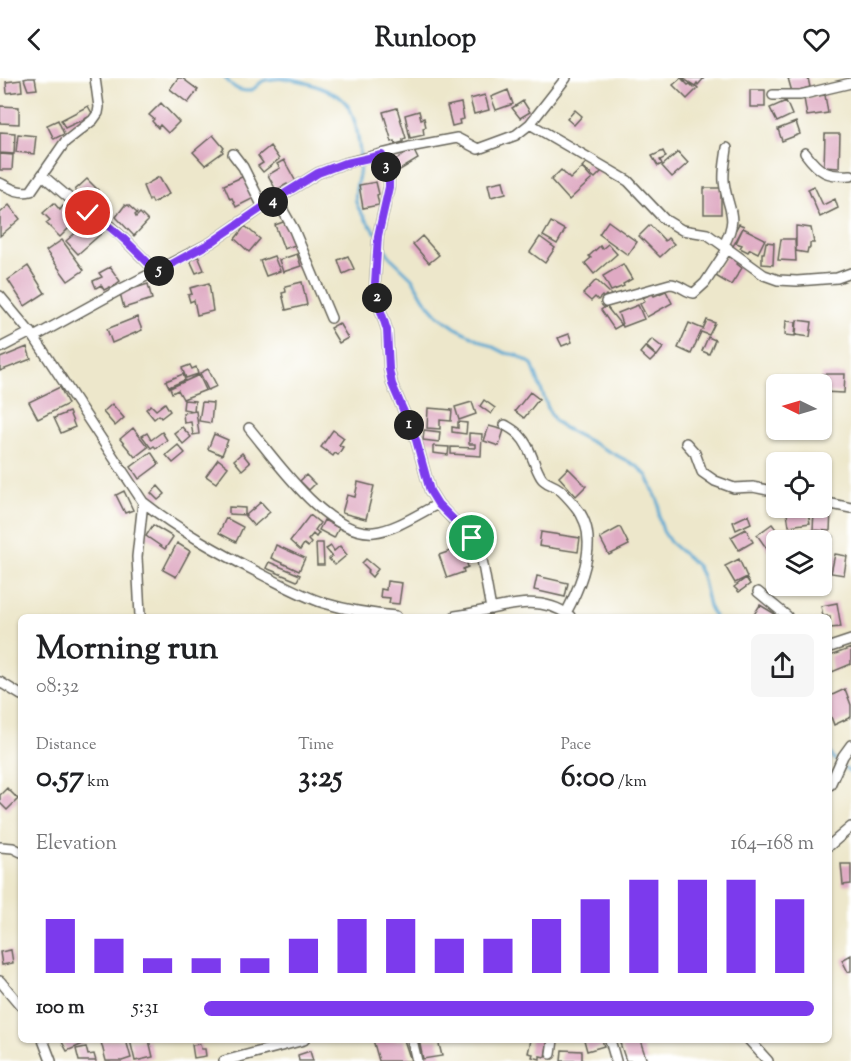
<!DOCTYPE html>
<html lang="en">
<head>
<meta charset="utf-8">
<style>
	body { margin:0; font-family:"Sorts Mill Goudy",serif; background:#f6f6f6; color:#202124; height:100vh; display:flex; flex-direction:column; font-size:22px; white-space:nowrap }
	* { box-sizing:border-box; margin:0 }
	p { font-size:20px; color:#757577 }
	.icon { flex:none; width:33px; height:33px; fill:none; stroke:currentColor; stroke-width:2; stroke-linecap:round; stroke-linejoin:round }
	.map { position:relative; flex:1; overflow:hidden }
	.panel { position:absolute; left:18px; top:536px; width:814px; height:429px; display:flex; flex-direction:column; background:#fff; border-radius:9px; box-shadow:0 2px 4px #0004 }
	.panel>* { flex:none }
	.needle { width:39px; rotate:275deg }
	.fabs { position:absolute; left:766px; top:296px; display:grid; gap:12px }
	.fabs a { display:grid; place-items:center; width:66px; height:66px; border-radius:9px; background:#fff; box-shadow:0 2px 4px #0004; font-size:30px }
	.pin { position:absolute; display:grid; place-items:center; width:51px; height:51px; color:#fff; margin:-26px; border:3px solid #fff; border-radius:50%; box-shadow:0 2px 6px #0007 }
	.km { position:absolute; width:30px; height:30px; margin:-15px; border-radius:50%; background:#222; color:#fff; font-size:16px; line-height:30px; text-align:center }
	.round { display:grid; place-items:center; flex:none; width:63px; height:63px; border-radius:9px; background:#f6f6f6 }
	.head { display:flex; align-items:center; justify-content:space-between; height:102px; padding:0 18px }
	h1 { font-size:33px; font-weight:700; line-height:45px }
	.stats { display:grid; grid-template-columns:repeat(3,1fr); gap:9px; height:102px; padding:6px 18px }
	.stats div { display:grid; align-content:center }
	.stats b { font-size:30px; font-weight:700 }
	.stats small { font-size:16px; font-weight:400 }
	.stats p { font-size:16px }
	.chart { height:168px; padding:12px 18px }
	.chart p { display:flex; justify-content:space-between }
	.chart svg { width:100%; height:108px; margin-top:6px; stroke:#7c3aed; stroke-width:6 }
	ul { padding:0 18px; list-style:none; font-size:20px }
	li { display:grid; grid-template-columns:96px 72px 1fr; align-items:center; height:45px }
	li i { height:15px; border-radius:8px; background:#7c3aed }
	header { display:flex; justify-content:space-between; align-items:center; height:78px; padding:0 18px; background:#fff; font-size:27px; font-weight:700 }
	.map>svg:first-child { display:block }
</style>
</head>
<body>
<header><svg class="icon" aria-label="back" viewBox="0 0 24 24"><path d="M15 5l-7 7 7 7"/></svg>Runloop<svg class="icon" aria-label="heart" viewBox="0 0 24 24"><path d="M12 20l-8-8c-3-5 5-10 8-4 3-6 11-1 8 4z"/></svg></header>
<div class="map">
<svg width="851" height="983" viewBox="0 0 851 983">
	<rect width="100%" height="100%" fill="#fff"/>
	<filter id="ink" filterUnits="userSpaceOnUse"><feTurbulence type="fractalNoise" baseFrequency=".0167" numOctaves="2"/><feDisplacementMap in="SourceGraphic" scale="12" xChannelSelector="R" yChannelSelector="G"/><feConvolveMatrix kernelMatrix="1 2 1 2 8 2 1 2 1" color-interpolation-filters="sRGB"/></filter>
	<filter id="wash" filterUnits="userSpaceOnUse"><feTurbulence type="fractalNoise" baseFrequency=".008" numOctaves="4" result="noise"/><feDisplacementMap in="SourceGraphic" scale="24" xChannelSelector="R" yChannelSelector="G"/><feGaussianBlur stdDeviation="1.35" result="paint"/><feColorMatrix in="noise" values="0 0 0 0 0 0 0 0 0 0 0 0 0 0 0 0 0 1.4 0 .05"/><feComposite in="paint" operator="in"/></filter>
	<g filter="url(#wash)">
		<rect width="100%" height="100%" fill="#ede7cb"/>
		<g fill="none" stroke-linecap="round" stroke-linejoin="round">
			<path stroke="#57a6d1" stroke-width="3" d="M225,0C232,8 237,13 248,13C255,13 257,6 263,3C271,0 287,0 295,2C305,3 336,15 342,21C358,35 362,77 359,97C357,105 354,115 356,124C359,135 369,146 376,155
				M381,163L390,179L412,200L424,221L438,237L456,250L505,275L517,277L532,286L549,333L555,343L564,350L637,388L647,398L659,425V439L663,453L670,464L697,488L702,498L709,528L714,538
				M830,675L835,682
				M845,690L851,695"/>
		</g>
		<g id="blocks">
			<path fill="#dfaac3" d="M28,0H35L37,11L28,12L24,1Z
				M178,0H182L198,12L188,25L170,11Z
				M681,0L688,7L690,6L694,10L696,8L698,10L687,21L673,7Z
				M682,0H704L698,7L697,5L695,8Z
				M788,0H808L810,9L792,14Z
				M21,2L22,13L7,15L6,4Z
				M508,12L513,26L496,32L491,19Z
				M750,12H765V29H750Z
				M485,17L489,32L474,36L470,21Z
				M825,17L828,35L807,38L804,20Z
				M523,23L530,34L520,40L512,30Z
				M786,23L792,37L777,44L770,30Z
				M161,25L179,44L168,55L160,47L158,50L152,43L154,41L149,37Z
				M461,25L464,41L459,42L460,46L452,48L447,28Z
				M0,28L19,29V46L0,45Z
				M88,28L93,37L65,50L61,42Z
				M397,30L406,60L403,61V64L396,66L395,63L392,64L383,34Z
				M575,32L582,38L574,47L567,41Z
				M419,33L421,41L424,40L426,49L423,50L424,57L410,60L405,37Z
				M58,42L64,56L54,61L47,47Z
				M796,44L800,56L782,63L778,51Z
				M0,54L15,55L14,76L0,75Z
				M18,56L36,58L34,76L16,74Z
				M825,56H840L839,90L824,89Z
				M213,57L224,70L222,72L223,74L205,87L193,74Z
				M270,68L279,81L263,94L258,88L263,85L258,78Z
				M413,71L418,81L395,95L389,86Z
				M663,73L666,79L660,82L662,86L658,88L652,78Z
				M678,74L688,85L672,99L662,88Z
				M0,76L13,77L12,92H0Z
				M284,82L296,104L288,108L287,106L276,112L268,97L280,90L277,86Z
				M589,82L602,93L595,100L582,89Z
				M582,90L592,101L569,122L551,102L561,92L570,101Z
				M244,98L254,120L236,129L232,120L230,121L224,107Z
				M159,99L169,116L153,125L151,121L149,123L143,108Z
				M87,101L98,112L87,123L75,112Z
				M503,103L506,115L491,119L488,106Z
				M376,104L379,116L377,117L379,127L363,130L359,107Z
				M814,108L823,127L835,121L838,130L820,139L808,111Z
				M704,110H721V136H704Z
				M54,125L60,132L63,128L77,142L60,159L46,145L50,142L43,135Z
				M9,127L20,141L0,158V135Z
				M125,127L126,128L128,127L137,135L135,137L136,139L140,135L148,143L134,158L116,139Z
				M91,140L103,154L78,176L66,163L86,146L92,153L94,152L87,144Z
				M286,143L295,167L284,171L275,147Z
				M608,143L637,164L628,177L599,156Z
				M551,144L565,152L557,166L543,158Z
				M739,146L744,148L732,170L727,167Z
				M650,147L665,163L668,160L674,166L660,179L639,158Z
				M245,148L260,161L249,174L235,161Z
				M796,148L811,150L814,165H810V170H808L807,175L796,173Z
				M743,150L765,161L758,175L750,171L748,174L740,170L742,167L736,165Z
				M422,158L439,177L429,185L413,166Z
				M540,159L555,170L545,185L530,174Z
				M781,161H795L796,183L778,182Z
				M62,162L84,192L68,203L46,173Z
				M766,164L774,165L773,187L762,186V175H764Z
				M608,166L617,176L594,196L585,185L591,180L589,178L600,168L602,171Z
				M729,175L739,182L737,186L742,190L731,207L714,197Z
				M297,176L301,188L283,194L279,182Z
				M198,178L204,192L196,195L190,182Z
				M274,178L280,193L266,198L260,183Z
				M348,178L354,191L343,196L338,182Z
				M623,186L632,201L623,206L624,208L611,213L603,198Z
				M28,188L45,215L25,228L8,202Z
				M110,189L120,203L111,210L110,209L104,212L101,207L96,210L93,203L102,199L99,195Z
				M596,202L611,216L608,219L606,217L603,220L602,218L598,222L595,219L591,223L583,216Z
				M302,204L307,227L286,232L282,215L286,214L285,208Z
				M209,205L213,233L197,237L194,222L190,224L188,217L192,216L190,210Z
				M148,206L152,221L124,230L120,215Z
				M666,213L672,225L647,239L640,226L645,223L643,220L652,215L654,218Z
				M638,227L644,241L623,249L618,235Z
				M606,228L621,247L614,251L601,232Z
				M137,239L142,252L112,265L107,251Z
				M707,242L715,245L709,257L701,254L691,276L678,270L689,245L703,251Z
				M797,242L812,244L810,259L796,257Z
				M786,243L796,244L795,258L785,257Z
				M339,245L348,260L339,265L330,250Z
				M569,256L572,264L562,268L558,260Z
				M708,259L715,262L709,276L702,273Z
				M652,261L663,270L657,278L646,268Z
				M27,269L31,281L0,293V280Z
				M645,269L656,278L650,284L640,275Z
				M190,287L192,291L196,289L198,296L186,300L182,290Z
				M208,291L217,308L208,312L200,295Z
				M183,296L185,302L169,309L166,303Z
				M822,296H845L844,315L822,314Z
				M199,297L206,312L183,321L178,312L172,315L170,310Z
				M60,309L68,326L38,341L29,324Z
				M530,314L539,321L524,340L515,333Z
				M184,322L195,323L194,333L183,331Z
				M484,322L495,330L491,336L480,328Z
				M202,324L213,325L211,345L199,343Z
				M472,324L476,336L459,342L455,329Z
				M165,325L170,333L161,340L159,337L154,341L146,331L151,327L156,332Z
				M112,326L124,340L115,348L103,334Z
				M428,330L452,332L451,343L440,342V351L427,350Z
				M196,333L199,356L193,357L191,344L184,345L183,335Z
				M69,334L75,349L61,355L54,340Z
				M458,344L467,345L466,356L452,354V349L458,350Z
				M489,348L504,352L499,368L484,363Z
				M182,349L191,359L183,366L174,355Z
				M133,350L148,369L135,379L120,361Z
				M333,352L344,360L339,367L343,369L338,377L335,375L333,378L321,369Z
				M424,352L440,354L439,364L423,362Z
				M162,354L167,362L156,370L154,368L151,370L142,358L147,355L151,362Z
				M469,355L482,356L481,378L451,376V369L475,370V366H469Z
				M214,356L228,362L222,377L208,371Z
				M178,367L185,375L173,385L166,377Z
				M433,368L449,369L448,377L433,375Z
				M151,374L159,386L139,401L131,389Z
				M242,375L250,385L242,392L234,382Z
				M218,381L228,389L216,405L206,398Z
				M568,390L586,408L576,418L559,399Z
				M306,397L315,406L309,412L300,403Z
				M358,404L374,408L366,441L342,435L347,417L355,419Z
				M158,408L165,416L158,422L151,415Z
				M124,413L133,432L125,435L116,417Z
				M261,424L270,434L254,448L245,438Z
				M229,429L245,430V437L229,436Z
				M786,429H807L810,445L789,448Z
				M814,432L831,433L830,453L813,452Z
				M310,437L320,445L315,452L319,455L316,459L313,456L308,462L311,465L308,469L304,466L300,472L290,463Z
				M748,437L751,445L736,452L733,444Z
				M226,440L243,449L236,464L219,455Z
				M324,442L339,450L334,460L319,452Z
				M772,446L784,462H777V474L772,478L757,457Z
				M153,447L173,459L165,471L146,458Z
				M620,449L629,467L609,477L600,460Z
				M746,451L753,464L739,472L731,459Z
				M541,454L580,460L578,474L539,468Z
				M818,454L833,458L830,472L822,470V462H816Z
				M177,465L190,473L176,499L163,492Z
				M316,465H323L324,487H317Z
				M276,467L305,480L299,493L271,480Z
				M331,468L334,473L340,468L347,477L335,487L329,481L332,478L326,471Z
				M462,469L468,489L463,491L464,494L447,500L439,477Z
				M835,476L847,478L844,497L831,495Z
				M366,481L378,491L372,499L367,494L369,492L362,485Z
				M739,481L747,499L735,505L725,488Z
				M269,484L300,497L297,503L266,490Z
				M537,498L568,505L565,519L534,512Z
				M746,500L750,506L739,514L734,509Z
				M387,503L402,505L399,526L389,525L390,520L380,519L381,511L386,512Z
				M837,525L841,549L830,550V538H823L821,528Z
				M760,527L775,536L773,538H753Z
				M851,570V586L832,594L830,578Z
				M845,611L851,627V639L834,647L830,636V618Z
				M7,710L18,721L7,732L0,725V717Z
				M841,786H851V806L843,807Z
				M11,872L13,885L2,887L0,874Z
				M851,877V893L848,894L842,882Z
				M61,962H92L67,973Z
				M110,962H126L131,980L122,983H106L101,964Z
				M130,962H149L153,979L135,983Z
				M373,962H404L411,983H379Z
				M419,962H438L442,978L423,981Z
				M531,962H548L545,979L540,978V981L532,979L533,976L528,975Z
				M584,962H602L604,968L587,973Z
				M632,962H640L647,983H626L620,965Z
				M200,966L201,971H205L206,978L194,980L192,967Z
				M86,969L88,977L94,976L96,983H79L76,971Z
				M562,972L582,973V983H561Z
				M310,973L313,983H299L298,977Z"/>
		</g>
	</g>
	<g filter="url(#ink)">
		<use href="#blocks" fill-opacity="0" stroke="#656359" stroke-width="1.5"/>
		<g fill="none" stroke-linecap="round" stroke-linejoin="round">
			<g stroke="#656359" stroke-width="12">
				<path id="minor" d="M773,17H800L851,5
					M530,46L628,103L664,141L682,152L707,156L764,197L778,202L797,203L837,200L851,195
					M805,75C819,94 827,99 851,97
					M233,76L243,89L263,129
					M382,77L389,95V109L378,158L375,205L376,218L387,252L389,291L392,306L416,362L430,413L438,426L472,461L481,476L491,531
					M42,97L82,131L104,143L121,158L157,194
					M0,105C10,110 19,116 31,113L65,64L93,42L98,35L99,29L95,0
					M277,122L294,152L331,240
					M724,167C740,136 727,133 724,103C723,92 726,80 727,70
					M0,218L34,259L143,424C180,453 220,475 261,496C281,506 302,518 324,525C347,532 372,536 396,538
					M606,224L670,206C680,206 685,214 694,215L705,205L728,170
					M34,259L123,210L212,164L263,129L318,95L342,86L409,69L457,60L478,71L516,57L530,46L566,0
					M0,270L31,254
					M505,347C510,350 516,353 520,358C531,369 533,386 541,399C545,406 553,406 559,411C565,416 570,422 575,428C602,458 582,505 566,535
					M249,350C276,382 327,458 374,454C395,452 418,436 438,426
					M686,365L695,375L702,394L715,403L734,410L753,409L777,414
					M822,424L851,430
					M758,514L787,538
					M140,538L137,479L143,424
					M455,538C493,533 536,512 570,538
					M830,569L851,562
					M0,604L21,617
					M830,707L843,678L851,667
					M830,767L851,749
					M0,769L13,770L21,774
					M0,903L21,928
					M43,962L51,983
					M412,962L417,983
					M610,962L616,983
					M749,962L768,983
					M551,976L553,962
					M224,983L304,962"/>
			</g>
			<use href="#minor" stroke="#fff" stroke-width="9"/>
		</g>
	</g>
	<g fill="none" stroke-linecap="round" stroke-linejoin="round" filter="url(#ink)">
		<g stroke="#fff" stroke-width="12">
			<path id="route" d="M88,135C116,150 135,172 157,194L212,164L263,129L318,95L342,86L382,77L389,95V109L378,158L375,205L376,218L387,252L389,291L392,306L416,362L430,413L438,426L472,460"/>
		</g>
		<use href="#route" stroke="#7c3aed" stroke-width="8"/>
	</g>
</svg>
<div class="fabs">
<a><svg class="needle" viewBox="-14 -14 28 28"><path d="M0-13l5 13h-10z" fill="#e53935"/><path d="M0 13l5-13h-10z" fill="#757577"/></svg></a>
<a><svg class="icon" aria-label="locate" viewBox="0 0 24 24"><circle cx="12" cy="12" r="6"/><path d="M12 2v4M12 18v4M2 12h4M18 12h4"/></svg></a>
<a><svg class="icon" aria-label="layers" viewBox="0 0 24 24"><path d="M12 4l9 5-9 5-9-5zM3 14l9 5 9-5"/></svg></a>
</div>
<div class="pin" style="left:472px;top:460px;background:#1e9e55"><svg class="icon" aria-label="arrive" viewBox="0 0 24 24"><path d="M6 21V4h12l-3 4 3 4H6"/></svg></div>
<div class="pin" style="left:88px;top:135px;background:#d93025"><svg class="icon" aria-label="check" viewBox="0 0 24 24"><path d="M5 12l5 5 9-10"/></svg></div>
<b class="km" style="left:409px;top:347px">1</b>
<b class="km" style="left:377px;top:220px">2</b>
<b class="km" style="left:386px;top:89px">3</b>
<b class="km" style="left:273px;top:124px">4</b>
<b class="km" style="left:159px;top:193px">5</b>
<section class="panel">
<div class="head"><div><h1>Morning run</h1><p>08:32</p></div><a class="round"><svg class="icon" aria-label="share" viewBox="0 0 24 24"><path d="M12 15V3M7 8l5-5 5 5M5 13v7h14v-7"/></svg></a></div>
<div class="stats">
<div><p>Distance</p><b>0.57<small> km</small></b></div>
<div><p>Time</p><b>3:25</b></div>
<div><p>Pace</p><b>6:00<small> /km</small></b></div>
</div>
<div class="chart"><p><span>Elevation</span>164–168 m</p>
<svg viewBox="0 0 160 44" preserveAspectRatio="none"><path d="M5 44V22M15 44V30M25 44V38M35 44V38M45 44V38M55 44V30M65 44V22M75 44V22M85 44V30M95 44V30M105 44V22M115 44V14M125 44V6M135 44V6M145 44V6M155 44V14"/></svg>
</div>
<ul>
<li><b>100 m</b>5:31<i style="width:100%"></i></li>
</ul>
</section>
</div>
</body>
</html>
